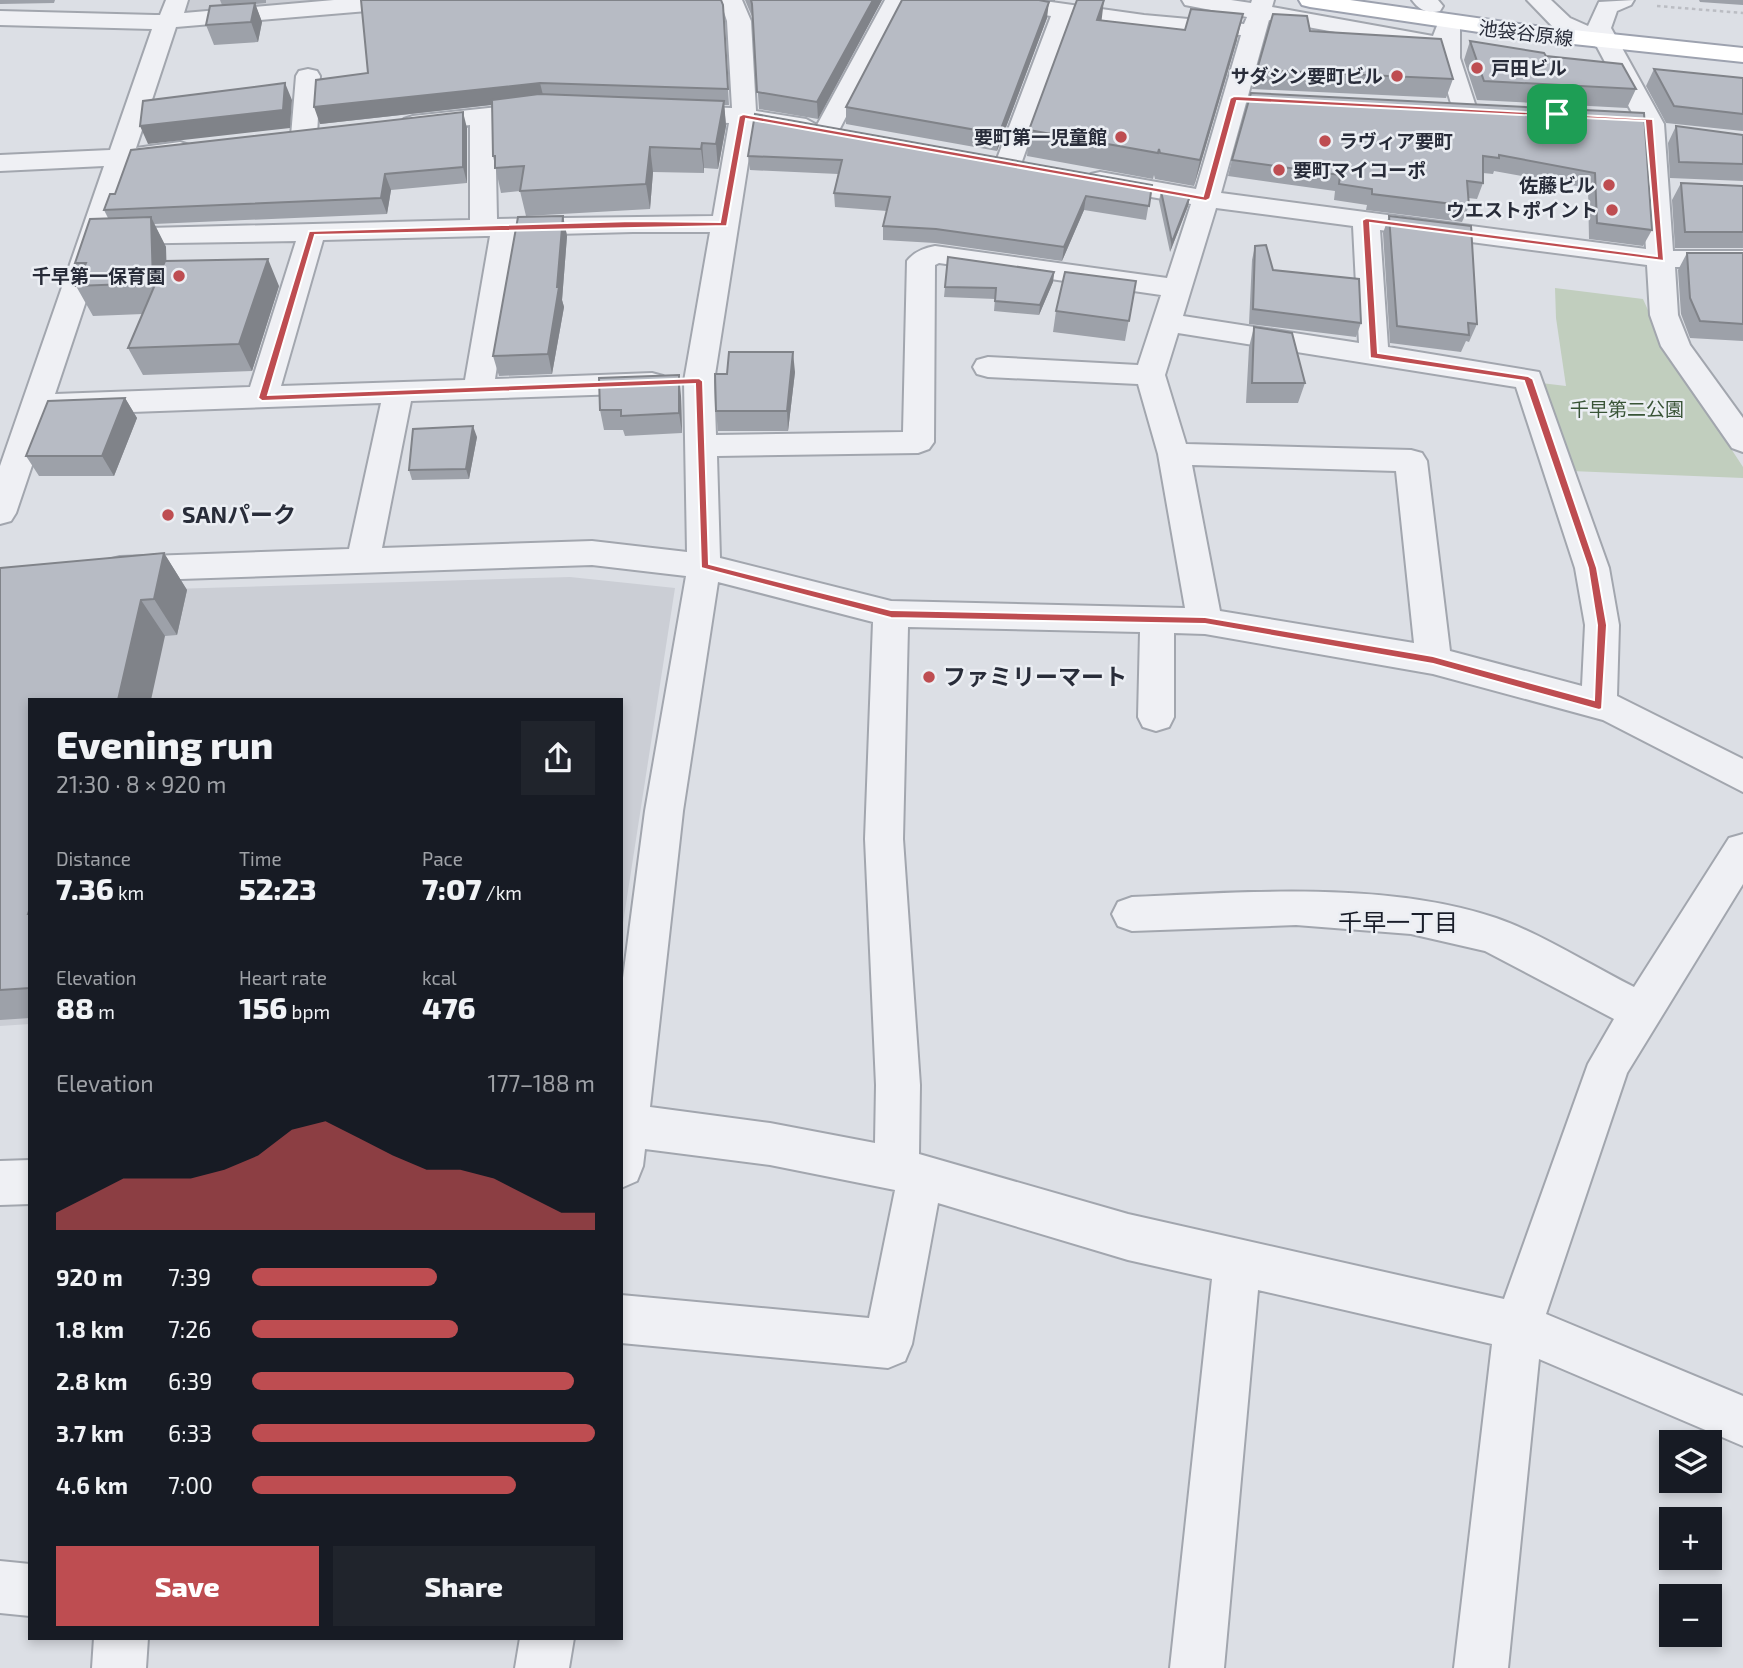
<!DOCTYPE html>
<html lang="en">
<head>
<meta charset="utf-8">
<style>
	body { margin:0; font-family:"Exo 2","Noto Sans JP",sans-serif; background:#20242c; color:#f1f3f6; height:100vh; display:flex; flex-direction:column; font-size:26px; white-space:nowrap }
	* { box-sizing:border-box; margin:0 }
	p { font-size:23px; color:#9ea1a6 }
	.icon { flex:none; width:38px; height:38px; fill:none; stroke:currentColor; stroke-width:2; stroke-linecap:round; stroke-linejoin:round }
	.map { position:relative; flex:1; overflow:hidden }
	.sheet { position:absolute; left:28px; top:698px; width:595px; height:942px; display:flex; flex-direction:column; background:#171b24; border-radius:0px; box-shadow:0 4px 10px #0003 }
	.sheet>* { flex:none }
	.buttons { position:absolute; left:1659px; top:1430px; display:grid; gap:14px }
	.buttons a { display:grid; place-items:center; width:63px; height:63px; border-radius:0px; background:#171b24; box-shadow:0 4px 10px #0003; font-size:35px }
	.pin { position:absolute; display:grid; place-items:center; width:60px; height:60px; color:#fff; margin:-30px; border-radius:14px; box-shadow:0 4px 10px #0006 }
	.round { display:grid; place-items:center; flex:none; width:74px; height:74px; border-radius:0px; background:#20242c }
	.headline { display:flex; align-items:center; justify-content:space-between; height:119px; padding:0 28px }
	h1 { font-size:38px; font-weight:800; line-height:52px }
	.stats { display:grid; grid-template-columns:repeat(3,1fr); gap:10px; height:119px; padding:7px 28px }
	.stats div { display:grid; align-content:center }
	.stats b { font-size:30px; font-weight:800 }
	.stats small { font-size:19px; font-weight:400 }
	.stats p { font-size:19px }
	.chart { height:196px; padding:14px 28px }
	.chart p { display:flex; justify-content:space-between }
	.chart svg { width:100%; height:126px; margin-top:7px; fill:#be4d51; opacity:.7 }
	.button { display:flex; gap:14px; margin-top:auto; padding:14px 28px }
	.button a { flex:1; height:80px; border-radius:0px; background:#be4d51; color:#fff; font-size:28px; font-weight:800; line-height:80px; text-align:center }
	.button a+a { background:#20242c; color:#f1f3f6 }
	ul { padding:0 28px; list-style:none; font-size:23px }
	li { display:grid; grid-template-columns:112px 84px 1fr; align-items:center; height:52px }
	li i { height:18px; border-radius:9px; background:#be4d51 }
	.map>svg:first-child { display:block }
</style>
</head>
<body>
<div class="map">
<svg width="1743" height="1668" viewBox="0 0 1743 1668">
	<rect width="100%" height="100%" fill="#dcdfe5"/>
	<path fill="#cbced5" d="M185,0H345L183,13Z
		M570,577L675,588L621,936V700H30V1024L0,1026L2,594Z"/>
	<path fill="#c1cebe" d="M1555,288L1643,299L1665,348L1743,467V478L1571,471L1541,383L1566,386L1556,318Z"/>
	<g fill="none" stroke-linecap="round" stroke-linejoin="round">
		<g stroke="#a2a6ae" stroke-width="4">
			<path id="minor" d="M166,0H188L184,13L334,0H426L423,5L415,7L176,27L136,148L180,142L189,145L193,150L189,155L131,164L109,229L470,220V125L413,132L404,129L400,124L404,119L413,116L545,102L554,104L557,109L554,114L495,122L497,219L713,216L729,123L671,120L662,118L659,113L662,108L671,106L732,108L727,21L720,0H742L751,21L756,111L806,119L817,125L885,0H907L836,136L827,139L818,136L815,132L806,135L754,125L714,381L716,435L903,432L907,261C914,252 924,248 935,246L1167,278L1191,204L1100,188L1091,186L1087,180L1091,174L1100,172L1196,189L1241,35L1175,32L1073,19L1021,164L1017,169L1008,172L999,169L995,164L1051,16L992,7L984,5L981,0H1037L1144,15L1244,24L1247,17L1185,5L1182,0H1231L1251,3L1252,0H1274L1272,7L1433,36L1440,18H1456L1460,23V58L1477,110L1474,115L1465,117L1456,115L1453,110L1435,50L1269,20L1221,193L1646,249L1638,124L1597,47L1554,28L1527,0H1551L1570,18L1588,26L1599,2L1634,0L1631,5L1617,11L1611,28L1664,124L1673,251H1743V267H1675L1678,315L1690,345L1743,418V452L1732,448L1661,346L1650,315L1647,265L1380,230L1388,347L1539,372L1609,568L1619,625L1617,696L1743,759V792L1603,720L1433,674L1205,634L1174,633V717L1169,727L1156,731L1143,727L1138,717L1140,632L908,627L903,839L920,1085L919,1154L1128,1214L1504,1299L1588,1064L1614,1019L1485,951L1411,934L1296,925L1132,931L1118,926L1112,914L1118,902L1132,897C1247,892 1386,881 1496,918C1540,933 1592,966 1634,987L1729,838L1743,834V884L1627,1073L1546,1314L1743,1396V1446L1539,1359L1508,1668H1454L1492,1344L1258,1290L1224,1668H1170L1212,1279L1128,1260L938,1203L912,1344L905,1361L888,1368L621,1343V1295L869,1318L895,1190L770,1165L645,1149L643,1166L637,1181L621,1188V993L645,811L686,576L592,565L120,581L108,578L103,569L108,560L120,557L349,549L381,403L49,415L16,513L11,521L0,524V466L104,166L0,171V155L110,150L152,29L0,25V11L155,15H160ZM1216,208L1353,226L1359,343L1183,316ZM633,232H710L684,381L687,552L592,541L382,548L411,401L652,393L663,390L667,383L663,376L652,373L495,379L517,235ZM485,236H490L465,380L281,386L323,240ZM296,241L250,387L55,394L105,244ZM939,263L1161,295L1138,365L988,357L977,360L973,367L977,374L988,377L1138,384L1158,454L1185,608L891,601L720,558L717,456L918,453L929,449L934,442L935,265ZM1178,333L1516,387L1575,568L1585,625L1582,686L1450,651L1427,461L1422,453L1411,450L1186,444L1165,375ZM1192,465L1396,471L1414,643L1220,611ZM718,582L873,622L865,839L876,1085L875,1143L770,1123L650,1107L683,811Z
				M1412,0H1438L1443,6L1440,11C1428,14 1419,10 1412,0Z
				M308,69L317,71L320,76L317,136L313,141L304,144L295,141L291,136L296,76L299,71Z
				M30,1160V1204L0,1205V1161Z
				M0,1561L30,1564V1616L0,1613Z
				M94,1638H148L146,1668H92Z
				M520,1638H574L569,1668H515Z"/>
		</g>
		<g stroke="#9da2af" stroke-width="4">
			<path id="major" d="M1299,0H1350L1526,25L1743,48V62L1526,39L1310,7L1302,5Z"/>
		</g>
		<path stroke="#bbbdc3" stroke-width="2.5" stroke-dasharray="3.5 3.5" stroke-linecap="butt" d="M1657,6L1743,13"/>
		<use href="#minor" fill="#eff0f4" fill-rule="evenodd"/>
		<use href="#major" fill="#fff" fill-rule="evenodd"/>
	</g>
	<path fill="#9da1a9" d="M0,0H55L54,3L0,4Z
		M220,0H266V3L255,4L262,22L258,42L214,45L206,25L222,5Z
		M745,0H882L818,119L759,109L753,19Z
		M902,0H1055V1L1040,0L1047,18L997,151L846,124V107Z
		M1699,0H1743V5L1700,2Z
		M1102,20L1237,40L1194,186L1155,179L1154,175L1153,179L1027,156L1029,130Z
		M724,22L729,105H724L726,126L718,169L704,168V173L653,172L650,209L526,216L520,191L501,193L493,156L492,105L320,124L368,73Z
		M1310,31L1453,79L1446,98L1252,89L1257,70Z
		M1470,41L1546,56L1636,89L1627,108L1477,100L1464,60Z
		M1654,69L1743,78V131L1666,123L1646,86Z
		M1644,113L1652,230L1643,246L1589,239L1588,188L1494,171L1493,174L1483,173V183L1477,199L1468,198L1469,206L1462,222L1366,210L1367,205L1334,200L1335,191L1228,176L1232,160Z
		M755,114L1152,185L1146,220L1084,210L1062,261L935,243L883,240V226L887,211L835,207L834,193L838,174L750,170L748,156Z
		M1676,126L1743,135V181L1670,178L1668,143Z
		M467,128V183L391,190L387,214L154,224L166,247V261L279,286L252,371L143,375L128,348L143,314L93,316L76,286L81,275L75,263L108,218L104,210Z
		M1681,183L1743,186V248H1675L1672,200Z
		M1161,191L1190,196L1188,206L1170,252L1159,201Z
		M563,216L567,236L562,300L564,307L552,374L499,376L493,356Z
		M1389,216L1477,324L1469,342L1466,341L1461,352L1390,343L1383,233Z
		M1255,246L1273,270L1361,323L1356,337L1249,324L1252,260Z
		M1687,253H1743V341L1690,338L1681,314L1678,270Z
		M1054,272L1053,282L1039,315L994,311L995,299L944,297L945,287Z
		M1136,281L1125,341L1053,332L1056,311Z
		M1254,327L1305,383L1298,403H1246L1249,347Z
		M795,372L788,431H718L716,411Z
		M681,396L682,433L625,436L623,430H604L600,410Z
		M125,398L137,418L114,476H39L26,456Z
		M477,437L469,479L412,480L409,470Z
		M164,553L187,590L177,635L165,636L30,700V1018L0,1020V568Z"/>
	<path fill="#808389" d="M873,0H882L818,119L817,102Z
		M1104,0L1101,25L1097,20Z
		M1049,2L1047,18L997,151L999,134Z
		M255,3L262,22L258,42L251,22Z
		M1243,14L1237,40L1194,186L1200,160Z
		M285,83L292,100L290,128L148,144L140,126Z
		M540,83L544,99L320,124L314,107Z
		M724,101L726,126L718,169L716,144Z
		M463,112L467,128V183L463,167Z
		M702,143L704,168V173L701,149Z
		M650,147L653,172L650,209L646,184Z
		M385,174L391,190L387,214L381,198Z
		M1086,196L1084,210L1062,261L1064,247Z
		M1190,196L1188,206L1170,252L1172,242Z
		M563,216L567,236L562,300L564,307L552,374L548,354L557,287Z
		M151,217L166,247L168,313L153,283Z
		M268,259L279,286L252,371L239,344Z
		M1054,272L1053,282L1039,315L1040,305Z
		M793,352L795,372L788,431L787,411Z
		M679,375L681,396L682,433L679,413Z
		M125,398L137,418L114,476L102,456Z
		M473,426L477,437L469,479L466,469Z
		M164,553L187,590L177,635L154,599Z
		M141,600L165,636L151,700H118Z"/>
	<path fill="#b7bbc4" stroke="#808389" stroke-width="2" d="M361,0H721L723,5L728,89L540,83L314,107L316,80L368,73Z
		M751,0H873L817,102L757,92L752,4Z
		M902,0H1039L1049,2L999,134L846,107Z
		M1077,0H1104L1097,20L1185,30L1191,9L1243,14L1200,160L1160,153L1159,149L1158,153L1029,130Z
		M255,3L251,22L206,25L210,6Z
		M1273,14L1307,16L1310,31L1441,39L1453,79L1257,70Z
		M1470,41L1544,53L1546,56L1622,64L1636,89L1484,81Z
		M1654,69L1743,78V114L1674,106Z
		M285,83L283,110L140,126L143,101Z
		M1251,93L1644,113L1652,230L1597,223L1595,173L1499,155V158L1483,156V183L1467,181L1469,206L1372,194V189L1339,184L1340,175L1232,160Z
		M539,94L724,101L716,144L702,143L701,149L650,147L646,184L520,191L524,166L495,168V156H493L492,100Z
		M463,112V167L385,174L381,198L104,210L110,194H115L131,150Z
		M755,114L1152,185L1149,206L1086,196L1064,247L936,229L883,226L890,197L834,193L842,160L748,156Z
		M1676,126L1743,135V164L1679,162Z
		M1681,183L1743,186V232H1685Z
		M1161,191L1190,196L1172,242Z
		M563,216L557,287H559L548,354L493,356L518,217Z
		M1389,216L1471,226L1477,324L1468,323L1469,335L1397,326Z
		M151,217L153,283L76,286L86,263H75L90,219Z
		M1266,245L1273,270L1359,279L1361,323L1253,309L1255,246Z
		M1687,253H1743V324L1700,321L1690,298Z
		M948,257L1054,272L1040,305L995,301L996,288L945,287Z
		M268,259L239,344L128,348L165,261Z
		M1065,272L1136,281L1129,321L1056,311Z
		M1254,327L1292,333L1305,383H1252Z
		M729,352H793L787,411H716L715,374H727Z
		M679,375V413L621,416V410H600L599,378Z
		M125,398L102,456H26L48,401Z
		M473,426L466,469L409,470L413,429Z
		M164,553L154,599L141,600L118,700H30V908L28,914H30V988L0,990V568Z"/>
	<path fill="#be4d51" stroke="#fff" stroke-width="2" fill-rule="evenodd" d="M1234,96L1653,119L1664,261L1370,223L1378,353L1528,376L1533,379L1597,568L1607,625L1602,709L1599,710L1433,664L1205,624L891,618L701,568L695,384L262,401L258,398L309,231L633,221L720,222L739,116L743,114L1203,196L1230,98ZM1237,101L1645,121L1657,256L1366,218L1362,220L1370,358L1524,381L1588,568L1597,625L1594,700L1433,656L1205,617L891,610L709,564L703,381L699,378L268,395L315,235L727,226L746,119L1206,201L1210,199Z"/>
	<g fill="#be4d51" stroke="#ebeef3" stroke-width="2.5">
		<circle cx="1477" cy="68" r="7"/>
		<circle cx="1397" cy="76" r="7"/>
		<circle cx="1121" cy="137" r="7"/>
		<circle cx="1325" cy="141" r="7"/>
		<circle cx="1279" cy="170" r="7"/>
		<circle cx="1609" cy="185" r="7"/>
		<circle cx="1612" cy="210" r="7"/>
		<circle cx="179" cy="276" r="7"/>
		<circle cx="168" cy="515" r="7"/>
		<circle cx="929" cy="677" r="7"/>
	</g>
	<g text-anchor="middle" stroke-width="5" stroke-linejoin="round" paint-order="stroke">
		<g font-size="19" fill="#282c39" stroke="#ebeef3">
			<text transform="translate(1526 33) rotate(7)" y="7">池袋谷原線</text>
		</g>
		<g font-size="19" font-weight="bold" fill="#282c39" stroke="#ebeef3" text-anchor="end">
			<text x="1491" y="75" text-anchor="start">戸田ビル</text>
			<text x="1383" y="83">サダシン要町ビル</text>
			<text x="1107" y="144">要町第一児童館</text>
			<text x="1339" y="148" text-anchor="start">ラヴィア要町</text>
			<text x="1293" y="177" text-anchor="start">要町マイコーポ</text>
			<text x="1595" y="192">佐藤ビル</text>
			<text x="1598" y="217">ウエストポイント</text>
			<text x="165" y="283">千早第一保育園</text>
		</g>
		<g font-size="19" fill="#395437" stroke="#ebeef3">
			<text x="1627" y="416">千早第二公園</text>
		</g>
		<g font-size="23" font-weight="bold" fill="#282c39" stroke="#ebeef3" text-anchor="start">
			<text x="182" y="523">SANパーク</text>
			<text x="943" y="685">ファミリーマート</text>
		</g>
		<g font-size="24" fill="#1a1e2a" stroke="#ebeef3">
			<text x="1398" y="931">千早一丁目</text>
		</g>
	</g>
</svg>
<div class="buttons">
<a><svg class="icon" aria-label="layers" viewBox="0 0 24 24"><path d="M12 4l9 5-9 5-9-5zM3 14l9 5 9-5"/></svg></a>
<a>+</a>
<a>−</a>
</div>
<div class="pin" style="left:1557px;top:114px;background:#1e9e55"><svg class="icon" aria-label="arrive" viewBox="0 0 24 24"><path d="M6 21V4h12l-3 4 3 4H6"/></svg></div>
<section class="sheet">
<div class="headline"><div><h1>Evening run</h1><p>21:30 · 8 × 920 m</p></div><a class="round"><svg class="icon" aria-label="share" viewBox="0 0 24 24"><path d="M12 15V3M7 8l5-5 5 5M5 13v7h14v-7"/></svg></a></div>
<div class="stats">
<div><p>Distance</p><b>7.36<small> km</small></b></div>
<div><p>Time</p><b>52:23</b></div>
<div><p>Pace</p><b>7:07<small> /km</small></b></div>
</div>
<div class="stats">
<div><p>Elevation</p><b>88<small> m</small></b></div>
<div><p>Heart rate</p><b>156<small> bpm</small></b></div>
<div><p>kcal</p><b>476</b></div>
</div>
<div class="chart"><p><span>Elevation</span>177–188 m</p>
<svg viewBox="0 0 160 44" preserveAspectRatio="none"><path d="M0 44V38L10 32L20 26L30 26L40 26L50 23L60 18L70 9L80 6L90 12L100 18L110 23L120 23L130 26L140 32L150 38L160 38V44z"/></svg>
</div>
<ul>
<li><b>920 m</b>7:39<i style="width:54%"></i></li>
<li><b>1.8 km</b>7:26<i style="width:60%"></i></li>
<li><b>2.8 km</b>6:39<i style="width:94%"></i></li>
<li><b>3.7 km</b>6:33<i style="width:100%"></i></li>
<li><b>4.6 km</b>7:00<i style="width:77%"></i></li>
</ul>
<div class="button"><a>Save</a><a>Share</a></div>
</section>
</div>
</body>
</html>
